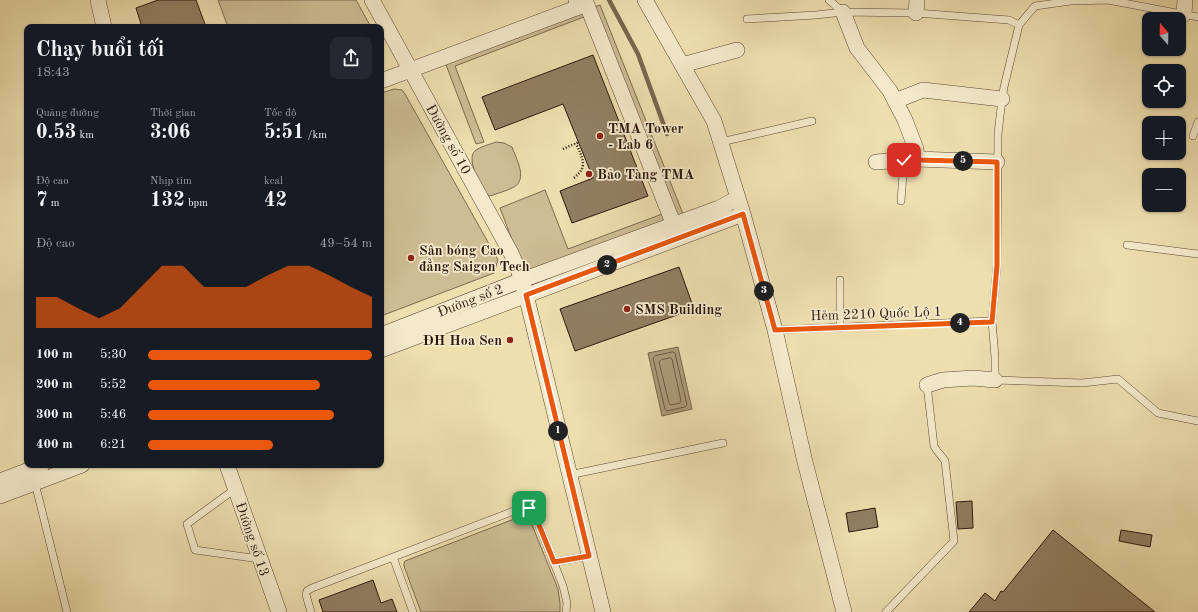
<!DOCTYPE html>
<html lang="vi">
<head>
<meta charset="utf-8">
<style>
	body { margin:0; font-family:"Old Standard TT",serif; background:#242831; color:#f1f3f6; height:100vh; display:flex; flex-direction:column; font-size:15px; white-space:nowrap }
	* { box-sizing:border-box; margin:0 }
	p { font-size:13px; color:#9ea1a6 }
	.icon { flex:none; width:22px; height:22px; fill:none; stroke:currentColor; stroke-width:2; stroke-linecap:round; stroke-linejoin:round }
	.map { position:relative; flex:1; overflow:hidden }
	.side { position:absolute; left:24px; top:24px; width:360px; height:444px; display:flex; flex-direction:column; background:#171b24; border-radius:8px; box-shadow:0 1px 3px #0004 }
	.side>* { flex:none }
	.needle { width:26px; rotate:340deg }
	.tools { position:absolute; left:1142px; top:12px; display:grid; gap:8px }
	.tools a { display:grid; place-items:center; width:44px; height:44px; border-radius:8px; background:#171b24; box-shadow:0 1px 3px #0004; font-size:20px }
	.pin { position:absolute; display:grid; place-items:center; width:34px; height:34px; color:#fff; margin:-17px; border-radius:8px; box-shadow:0 2px 6px #0006 }
	.km { position:absolute; width:20px; height:20px; margin:-10px; border-radius:50%; background:#222; color:#fff; font-size:11px; line-height:20px; text-align:center }
	.round { display:grid; place-items:center; flex:none; width:42px; height:42px; border-radius:8px; background:#242831 }
	.head { display:flex; align-items:center; justify-content:space-between; height:68px; padding:0 12px }
	h1 { font-size:22px; font-weight:700; line-height:30px }
	.figures { display:grid; grid-template-columns:repeat(3,1fr); gap:6px; height:68px; padding:4px 12px }
	.figures div { display:grid; align-content:center }
	.figures b { font-size:20px; font-weight:700 }
	.figures small { font-size:11px; font-weight:400 }
	.figures p { font-size:11px }
	.chart { height:112px; padding:8px 12px }
	.chart p { display:flex; justify-content:space-between }
	.chart svg { width:100%; height:72px; margin-top:4px; fill:#ea580c; opacity:.7 }
	ul { padding:0 12px; list-style:none; font-size:13px }
	li { display:grid; grid-template-columns:64px 48px 1fr; align-items:center; height:30px }
	li i { height:10px; border-radius:5px; background:#ea580c }
	.map>svg:first-child { display:block }
</style>
</head>
<body>
<div class="map">
<svg width="1198" height="612" viewBox="0 0 1198 612">
	<rect width="100%" height="100%" fill="#eedfaf"/>
	<filter id="stains"><feTurbulence type="fractalNoise" baseFrequency=".005" numOctaves="4"/><feColorMatrix values="0 0 0 0 .2 0 0 0 0 .09 0 0 0 0 .02 0 0 0 .5 -.17"/></filter>
	<radialGradient id="worn" r=".72"><stop offset=".6" stop-color="#630" stop-opacity="0"/><stop offset="1" stop-color="#630" stop-opacity=".3"/></radialGradient>
	<path fill="#cdbd94" stroke="#7c6a52" d="M218,0H356L371,27H228Z
		M600,5L683,214L525,274L500,208L545,190L568,249L673,210L597,12L455,66L484,142L476,144L445,62Z
		M394,89L402,90L405,94L498,260L494,273L381,316V93Z
		M496,142L504,143L512,147C516,158 528,179 514,187C507,191 498,193 490,196L483,193C480,184 466,158 475,151C479,147 491,144 496,142Z
		M522,516H525L530,520L558,589L560,603V612H421L404,566V563L405,561Z"/>
	<path fill="#ac9b79" stroke="#79664f" d="M678,347L692,409L662,416L648,353Z"/>
	<g fill="none" stroke-linecap="round" stroke-linejoin="round">
		<path stroke="#6c5944" stroke-width="1" d="M673,352L675,353L687,405L685,407L667,411L665,409L653,358L655,356Z
			M670,358L672,359L681,401L680,403L671,405L669,403L659,362L661,360Z"/>
		<path stroke="#79664f" stroke-width="4.5" d="M609,0L638,54L667,134"/>
	</g>
	<path fill="#917f62" stroke="#2c170f" d="M158,0H196L206,27H142L136,8Z
		M593,55L648,196L572,223L560,191L593,178L563,104L495,130L482,97Z
		M679,267L694,309L575,351L560,309Z
		M972,501L973,528L958,529L956,502Z
		M875,508L878,527L849,532L846,513Z
		M1053,530L1155,612H969L985,593L995,601L1001,591L1003,592Z
		M1121,530L1152,535L1150,547L1119,541Z
		M373,580L381,603L392,599L397,612H323L319,600Z"/>
	<g fill="none" stroke-linecap="round" stroke-linejoin="round">
		<g stroke="#5c4937" stroke-width="8">
			<path id="lane" d="M829,0L843,12
				M747,19L816,15L843,12L916,13L1009,20L1019,25
				M1193,136L1198,122
				M721,142L812,121
				M901,201L904,160
				M1127,245L1198,254
				M840,280V328
				M992,321L997,265L998,134L1002,99L1004,87L1019,25L1035,6L1071,1L1108,0L1198,17
				M775,330L992,321L995,357V380L1082,383L1118,379L1158,413L1198,421
				M569,475L723,443
				M35,483L67,612
				M235,489L187,524L195,550L260,559
				M393,557L413,612
				M554,562L589,556
				M311,612L306,595L307,591L312,588L519,509C527,507 531,508 535,515L563,586L567,603L566,612
				M886,612L954,541L945,461C942,456 937,452 934,446L927,385"/>
		</g>
		<g stroke="#5c4937" stroke-width="16">
			<path id="street" d="M98,0L104,27
				M372,0L511,253L518,269L526,295L603,612
				M585,0L677,233
				M645,0L714,121L743,214L775,330L805,462L844,612
				M843,12L857,48L890,91L905,120L916,149L917,159L997,162
				M916,13L917,0
				M1184,14L1185,0
				M682,65L737,50
				M381,81L579,7L576,0
				M895,101L923,90L1002,99
				M876,162L917,159
				M381,335L522,280L719,208L738,198
				M381,350L743,214
				M927,385L943,380L973,378L995,380
				M227,465L279,612
				M0,481L42,465
				M0,496L82,465"/>
		</g>
		<path stroke="#2c170f" stroke-width="2.5" stroke-dasharray="1 2" stroke-linecap="butt" d="M563,149L579,142
			M574,178C589,166 582,159 576,143"/>
		<use href="#lane" stroke="#f4eacb" stroke-width="7"/>
		<use href="#street" stroke="#f4eacb" stroke-width="15"/>
	</g>
	<g fill="none" stroke-linecap="round" stroke-linejoin="round">
		<g stroke="#fff" stroke-width="8">
			<path id="route" d="M529,508L535,515L554,562L589,556L526,295L743,214L775,330L992,322L997,265V162L917,160H904"/>
		</g>
		<use href="#route" stroke="#ea580c" stroke-width="5"/>
	</g>
	<g fill="#8f2418" stroke="#f4eacb" stroke-width="1.5">
		<circle cx="600" cy="136" r="4"/>
		<circle cx="589" cy="174" r="4"/>
		<circle cx="411" cy="258" r="4"/>
		<circle cx="627" cy="309" r="4"/>
		<circle cx="510" cy="340" r="4"/>
	</g>
	<g text-anchor="middle" stroke-width="3.5" stroke-linejoin="round" paint-order="stroke">
		<g font-size="14" font-weight="bold" fill="#2c170f" stroke="#f4eacb" text-anchor="start">
			<text x="608" y="133">TMA Tower<tspan x="608" dy="16">- Lab 6</tspan></text>
			<text x="597" y="179">Bảo Tàng TMA</text>
			<text x="419" y="255">Sân bóng Cao<tspan x="419" dy="16">đẳng Saigon Tech</tspan></text>
			<text x="635" y="314">SMS Building</text>
			<text x="502" y="345" text-anchor="end">ĐH Hoa Sen</text>
		</g>
		<g font-size="14" fill="#2c170f" stroke="#f4eacb">
			<text transform="translate(449 139) rotate(61)" y="5">Đường số 10</text>
			<text transform="translate(470 300) rotate(-21)" y="5">Đường số 2</text>
			<text transform="translate(876 313) rotate(-2)" y="5">Hẻm 2210 Quốc Lộ 1</text>
			<text transform="translate(253 539) rotate(71)" y="5">Đường số 13</text>
		</g>
	</g>
	<rect width="100%" height="100%" filter="url(#stains)"/>
	<rect width="100%" height="100%" fill="url(#worn)"/>
</svg>
<div class="tools">
<a><svg class="needle" viewBox="-14 -14 28 28"><path d="M0-13l5 13h-10z" fill="#e53935"/><path d="M0 13l5-13h-10z" fill="#9ea1a6"/></svg></a>
<a><svg class="icon" aria-label="locate" viewBox="0 0 24 24"><circle cx="12" cy="12" r="6"/><path d="M12 2v4M12 18v4M2 12h4M18 12h4"/></svg></a>
<a>+</a>
<a>−</a>
</div>
<div class="pin" style="left:529px;top:508px;background:#1e9e55"><svg class="icon" aria-label="arrive" viewBox="0 0 24 24"><path d="M6 21V4h12l-3 4 3 4H6"/></svg></div>
<div class="pin" style="left:904px;top:160px;background:#d93025"><svg class="icon" aria-label="check" viewBox="0 0 24 24"><path d="M5 12l5 5 9-10"/></svg></div>
<b class="km" style="left:558px;top:431px">1</b>
<b class="km" style="left:607px;top:265px">2</b>
<b class="km" style="left:764px;top:291px">3</b>
<b class="km" style="left:960px;top:323px">4</b>
<b class="km" style="left:963px;top:161px">5</b>
<section class="side">
<div class="head"><div><h1>Chạy buổi tối</h1><p>18:43</p></div><a class="round"><svg class="icon" aria-label="share" viewBox="0 0 24 24"><path d="M12 15V3M7 8l5-5 5 5M5 13v7h14v-7"/></svg></a></div>
<div class="figures">
<div><p>Quãng đường</p><b>0.53<small> km</small></b></div>
<div><p>Thời gian</p><b>3:06</b></div>
<div><p>Tốc độ</p><b>5:51<small> /km</small></b></div>
</div>
<div class="figures">
<div><p>Độ cao</p><b>7<small> m</small></b></div>
<div><p>Nhịp tim</p><b>132<small> bpm</small></b></div>
<div><p>kcal</p><b>42</b></div>
</div>
<div class="chart"><p><span>Độ cao</span>49–54 m</p>
<svg viewBox="0 0 160 44" preserveAspectRatio="none"><path d="M0 44V25L10 25L20 32L30 38L40 32L50 19L60 6L70 6L80 19L90 19L100 19L110 12L120 6L130 6L140 12L150 19L160 25V44z"/></svg>
</div>
<ul>
<li><b>100 m</b>5:30<i style="width:100%"></i></li>
<li><b>200 m</b>5:52<i style="width:77%"></i></li>
<li><b>300 m</b>5:46<i style="width:83%"></i></li>
<li><b>400 m</b>6:21<i style="width:56%"></i></li>
</ul>
</section>
</div>
</body>
</html>
